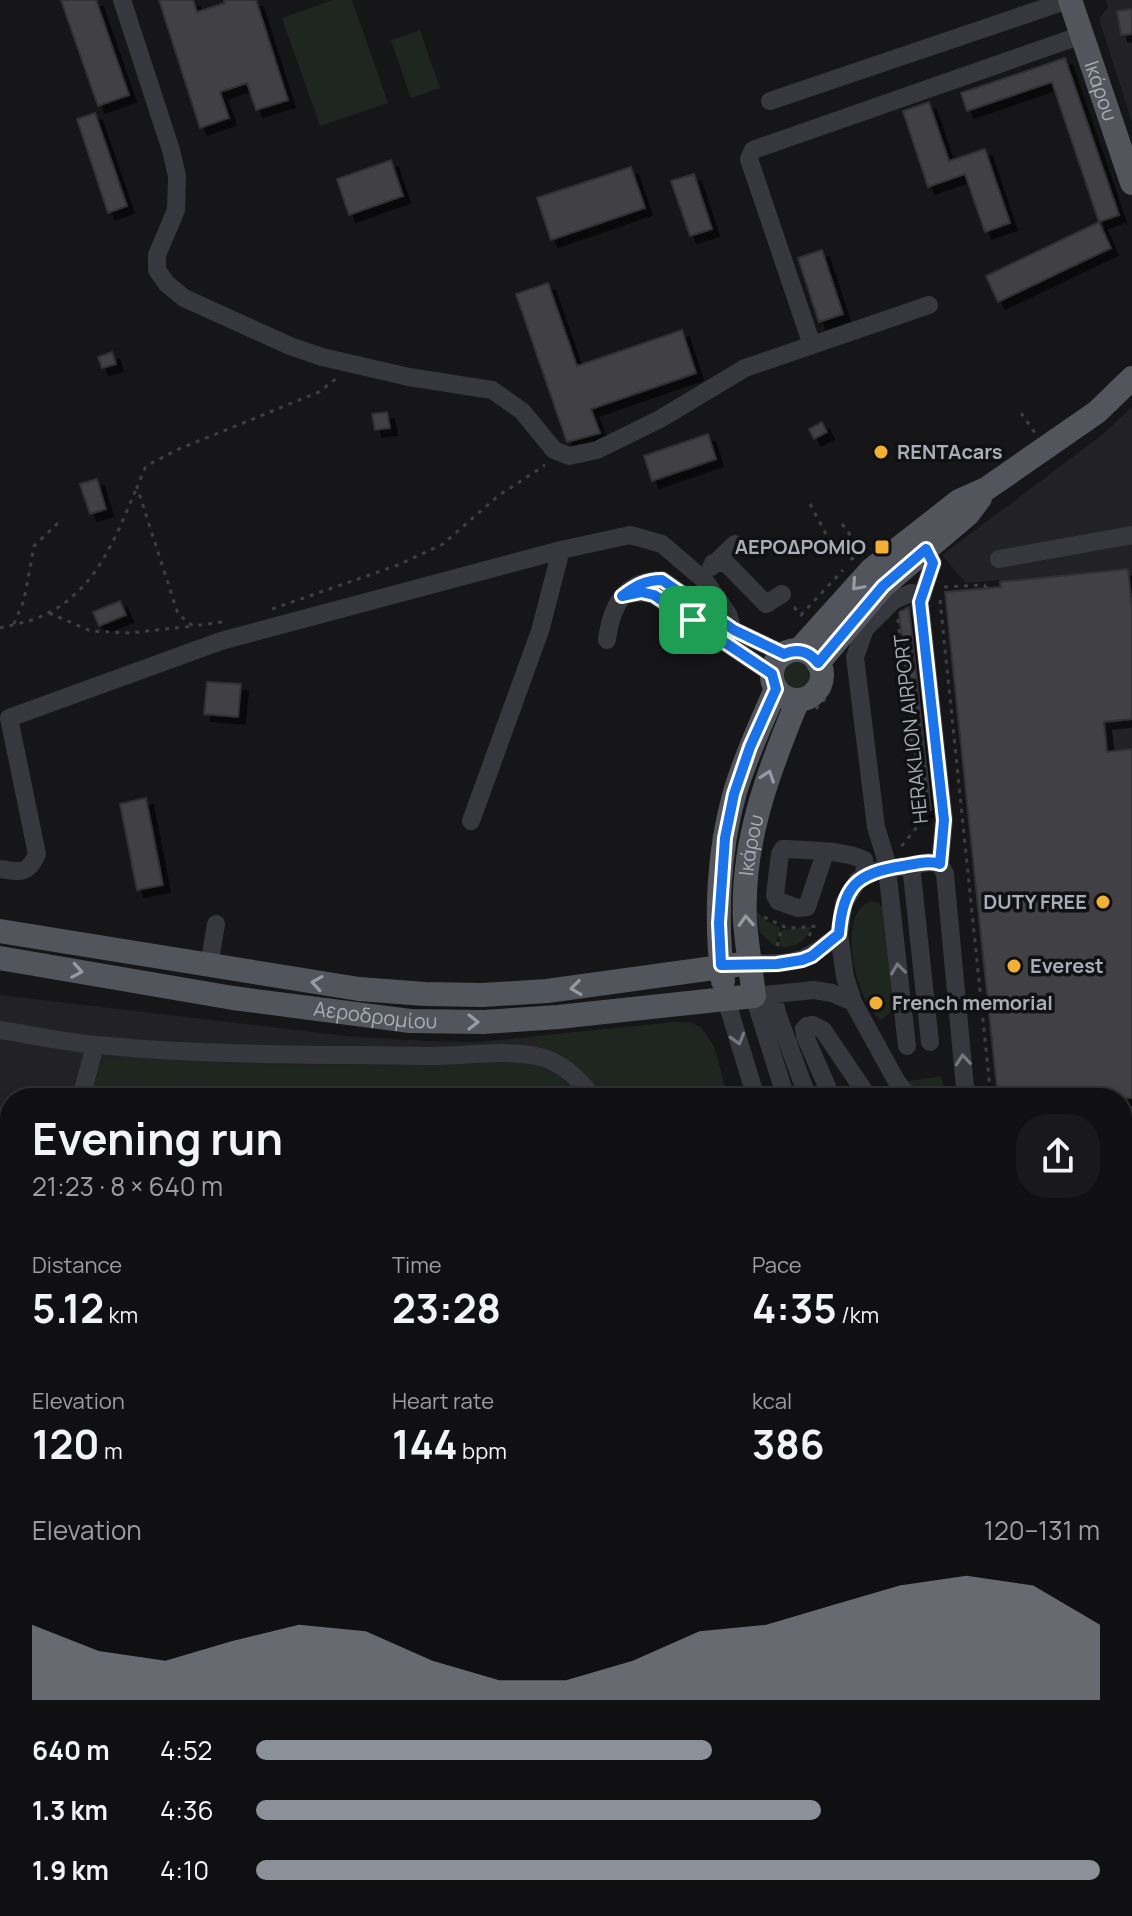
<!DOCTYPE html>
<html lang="en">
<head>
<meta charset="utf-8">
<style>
	body { margin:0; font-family:Manrope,sans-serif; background:#19191b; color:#f1f3f6; height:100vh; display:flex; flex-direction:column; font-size:30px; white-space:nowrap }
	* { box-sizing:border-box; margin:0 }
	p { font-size:26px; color:#9c9d9f }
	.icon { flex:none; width:44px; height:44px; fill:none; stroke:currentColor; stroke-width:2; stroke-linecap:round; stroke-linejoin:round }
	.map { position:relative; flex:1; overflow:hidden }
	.panel { position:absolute; left:0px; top:1088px; width:1132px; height:828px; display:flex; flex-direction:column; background:#101012; border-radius:32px 32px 0 0; box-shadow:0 4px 12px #0003,0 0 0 2px #303032 }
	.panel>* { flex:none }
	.pin { position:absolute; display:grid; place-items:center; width:68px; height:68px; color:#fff; margin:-34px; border-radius:16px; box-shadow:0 4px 12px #0006 }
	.round { display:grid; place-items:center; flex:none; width:84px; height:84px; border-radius:32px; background:#19191b }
	.headline { display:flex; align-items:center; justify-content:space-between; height:136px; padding:0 32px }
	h1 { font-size:44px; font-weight:700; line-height:60px }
	.stats { display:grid; grid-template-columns:repeat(3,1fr); gap:12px; height:136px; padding:8px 32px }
	.stats div { display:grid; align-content:center }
	.stats b { font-size:40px; font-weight:700 }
	.stats small { font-size:22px; font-weight:400 }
	.stats p { font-size:22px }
	.chart { height:224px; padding:16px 32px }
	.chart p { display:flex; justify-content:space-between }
	.chart svg { width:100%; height:144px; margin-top:8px; fill:#8c9099; opacity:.7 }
	ul { padding:0 32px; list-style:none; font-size:26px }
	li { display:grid; grid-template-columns:128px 96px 1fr; align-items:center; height:60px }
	li i { height:20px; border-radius:10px; background:#8c9099 }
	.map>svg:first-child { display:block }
</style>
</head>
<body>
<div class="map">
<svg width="1132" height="1916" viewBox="0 0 1132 1916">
	<defs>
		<filter id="shadow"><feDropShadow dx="7" dy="7" stdDeviation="0" flood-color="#0009"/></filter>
	</defs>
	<rect width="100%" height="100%" fill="#161618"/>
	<path fill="#222225" d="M1106,0H1132V122L1099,19L1108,7Z
		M1132,407V1289L1129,1251H1122V1098H998L945,592L1001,586L999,580L966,583L942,555L1103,434Z
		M0,995L346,1036L425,1041L477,1042L690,1022L701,1027L714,1046L728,1098H10V1906H1122V1382L1132,1387V1916H0Z"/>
	<path fill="#1e261f" d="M333,0H352L388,103L320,126L282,18Z
		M420,30L440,88L411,98L391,40Z
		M784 675a13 13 0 1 1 26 0a13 13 0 1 1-26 0Z
		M872,901L879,903L885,912L893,988L890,1013L881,1020C856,1004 834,911 872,901Z
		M756,911L767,921L780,928L775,946L760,933Z
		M811,927C806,942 794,949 778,947L782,930Z
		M675,1022C719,1022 717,1065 728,1098H603L588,1078L538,1048L536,1036Z
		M109,1058L305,1067L510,1063C546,1065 559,1073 584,1098H90L98,1068Z
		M941,1076L947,1098H914L909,1084L910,1081Z
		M1122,1408L1132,1412V1597L1122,1595Z"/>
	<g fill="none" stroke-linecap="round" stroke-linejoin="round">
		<path stroke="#303135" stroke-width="40" d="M1122,1625L1132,1627
			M223,1916L224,1906"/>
	</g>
	<path fill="#404145" stroke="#303034" stroke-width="2" filter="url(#shadow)" d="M61,0H96L129,95L98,106Z
		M159,0H193L197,12L225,3L224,0H256L288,100L256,110L247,83L220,92L229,118L200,128Z
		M1132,9V34L1121,35L1117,11Z
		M1065,58L1119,215L1099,222L1052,82L967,111L961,93Z
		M929,102L949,161L985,149L1010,223L985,232L965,174L928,187L903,111Z
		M95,113L127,206L108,213L77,119Z
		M391,160L403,196L349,215L337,179Z
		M631,167L645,208L551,240L537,198Z
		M694,174L712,229L690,236L671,181Z
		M1099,222L1111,248L998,302L986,276Z
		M822,250L843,314L819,322L798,258Z
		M548,283L577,366L682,330L696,373L591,409L600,433L567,442L516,294Z
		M112,352L116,364L102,368L98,357Z
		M387,412L390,428L375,430L372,414Z
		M822,422L827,432L814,439L809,429Z
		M708,434L716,459L652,481L644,456Z
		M97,479L106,509L90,514L80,484Z
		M1128,569L1132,608V719L1104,722L1107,752L1132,749V1098H998L945,592L1001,587L1000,582Z
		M120,601L126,615L99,626L93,612Z
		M909,607L931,810L921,811L899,612Z
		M207,682L241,684L238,717L204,714Z
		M146,798L163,885L137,890L120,804Z"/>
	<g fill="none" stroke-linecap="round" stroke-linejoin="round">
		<path stroke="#3d3f44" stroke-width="3" stroke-dasharray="4 6" stroke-linecap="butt" d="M1021,413L1035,433
			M810,504L826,534
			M842,524L857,544L861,555
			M854,558L848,560L846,554L857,544
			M944,587L984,585L987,588
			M940,600L991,1098
			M794,607L801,615L843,570
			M272,609L398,565L443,544L498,496L545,465
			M49,613L91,631L129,633L193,626
			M898,619L919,819L917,827L900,848
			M222,622L193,626L178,614L137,487L146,466L179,449L319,392L337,378
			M14,624L24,600L34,546L60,521
			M0,628C16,624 34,621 48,613C97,589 117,534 137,487
			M816,709L827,697L832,678
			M764,917L787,928L821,926
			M809,936L814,925
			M777,946L782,927"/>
		<path stroke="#37383d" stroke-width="18" d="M122,0L171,150L177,176L176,210L157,255V270L167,284L184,298L290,346L322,357L409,377L492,390L522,411L554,450L569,456L597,450L660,419L745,368L929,305
			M770,101L1068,0
			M812,345L749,159L753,150L1082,35
			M926,549L933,563L920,602L944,820L940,864L945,874L966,1098
			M999,559L1132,535
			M713,563H724L729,566L766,604L782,594
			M711,567L735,544
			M625,595L641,592L654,595L772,674
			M607,640C611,607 624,580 662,580L734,630L784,654
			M471,821L540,631L561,550
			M825,853L807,907L798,908L778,901L775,895L780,854L783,849H788C812,851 843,850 864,860L865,875
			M911,865L930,1042
			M0,869C20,872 28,875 37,854L9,718L221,641L561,550L630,535L662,544L705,581L728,614L739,650
			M750,963C794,965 806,962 839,934
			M209,966L216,924
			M773,994L777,1013L808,1098
			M726,999L756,1098
			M853,1002L845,977L839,934L844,903L858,880L875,871L930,862L940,864
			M0,1030C32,1035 64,1042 97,1045C206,1056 317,1054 426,1056C462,1057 501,1049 536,1056C561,1061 579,1078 593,1098
			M907,1046L886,860L876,827L855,657L865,629L894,600L911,593L923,595
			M81,1098L95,1045
			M786,1098L754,996L814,990L832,993L853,1002L897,1082L910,1098
			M832,1098L805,1036L804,1029L807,1026L813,1025L823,1030L869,1098
			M1122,1227H1132
			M0,1323L10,1324
			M1122,1369L1132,1374
			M1122,1392L1132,1397
			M0,1410L10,1368
			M0,1681H10
			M0,1707L10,1709
			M93,1916V1914"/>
		<g stroke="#53555c" stroke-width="24">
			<path id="s1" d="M1070,0L1132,183"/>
			<path d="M799,650L871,570L959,501L986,489L1097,412L1132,378"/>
			<circle cx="797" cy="675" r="25"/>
			<path d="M818,663L883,586L968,514L980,498"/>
			<path d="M0,931L359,989L425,994L482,995L547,991L750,963"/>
			<path id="s2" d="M0,958L233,998L410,1021L484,1022L558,1017L754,996C751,971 747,946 745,922C741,843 768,772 798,700"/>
			<path d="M723,981C715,920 718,851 735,792C746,756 761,723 776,689"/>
		</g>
	</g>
	<defs><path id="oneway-chevron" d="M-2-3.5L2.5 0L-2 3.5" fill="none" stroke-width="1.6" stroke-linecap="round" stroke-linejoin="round" transform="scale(2)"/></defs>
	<g stroke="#979ba6">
		<use href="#oneway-chevron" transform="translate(857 585) rotate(132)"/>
		<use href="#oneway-chevron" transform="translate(768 776) rotate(-71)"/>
		<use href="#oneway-chevron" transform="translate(746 921) rotate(-93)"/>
		<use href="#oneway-chevron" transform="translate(77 971) rotate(10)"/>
		<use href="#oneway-chevron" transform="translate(317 983) rotate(-171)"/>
		<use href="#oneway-chevron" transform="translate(576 988) rotate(173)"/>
		<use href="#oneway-chevron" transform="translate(473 1022)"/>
	</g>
	<g stroke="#757881">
		<use href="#oneway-chevron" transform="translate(898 969) rotate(-97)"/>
		<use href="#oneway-chevron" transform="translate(738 1039) rotate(74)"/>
		<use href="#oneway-chevron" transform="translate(963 1060) rotate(-95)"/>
	</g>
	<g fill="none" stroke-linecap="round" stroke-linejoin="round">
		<g stroke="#fff" stroke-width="16">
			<path id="route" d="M926,549L933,563L920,602L944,820L940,864C928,860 915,864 903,866C856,873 843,886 839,934L812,956L802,960L777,964L721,965L719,923L725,838L734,794L750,747L776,689L772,674L654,595L641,592L622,596C635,586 645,580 662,580L734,630L784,654C798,648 809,651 818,663L883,586Z"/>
		</g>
		<use href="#route" stroke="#1a73e8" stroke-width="10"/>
	</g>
	<g fill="#f2b134" stroke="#111113" stroke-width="3">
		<circle cx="881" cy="452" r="8"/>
		<rect x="874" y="539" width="16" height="16" rx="4"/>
		<circle cx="1103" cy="902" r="8"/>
		<circle cx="1014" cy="966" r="8"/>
		<circle cx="876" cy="1003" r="8"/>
	</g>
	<g text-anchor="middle" stroke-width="7" stroke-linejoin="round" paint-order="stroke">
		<g font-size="20" fill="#a8adb8" stroke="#111113">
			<text dy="7" stroke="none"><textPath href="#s1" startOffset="96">Ικάρου</textPath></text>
			<text transform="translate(911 729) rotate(-96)" y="7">HERAKLION AIRPORT</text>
			<text dy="7" stroke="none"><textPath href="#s2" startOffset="912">Ικάρου</textPath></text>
			<text dy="7" stroke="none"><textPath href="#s2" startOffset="380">Αεροδρομίου</textPath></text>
		</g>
		<g font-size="20" font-weight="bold" fill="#a8adb8" stroke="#111113" text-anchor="start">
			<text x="897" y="459">RENTAcars</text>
			<text x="866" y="554" text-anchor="end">ΑΕΡΟΔΡΟΜΙΟ</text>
			<text x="1087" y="909" text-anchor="end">DUTY FREE</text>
			<text x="1030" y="973">Everest</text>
			<text x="892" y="1010">French memorial</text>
		</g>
	</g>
</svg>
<div class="pin" style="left:693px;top:620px;background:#1e9e55"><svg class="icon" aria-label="arrive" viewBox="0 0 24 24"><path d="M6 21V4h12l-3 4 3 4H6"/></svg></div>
<section class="panel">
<div class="headline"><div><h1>Evening run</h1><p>21:23 · 8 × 640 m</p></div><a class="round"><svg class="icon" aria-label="share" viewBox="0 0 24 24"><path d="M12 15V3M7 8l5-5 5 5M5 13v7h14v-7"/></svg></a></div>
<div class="stats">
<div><p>Distance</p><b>5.12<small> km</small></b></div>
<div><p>Time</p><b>23:28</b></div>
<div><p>Pace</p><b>4:35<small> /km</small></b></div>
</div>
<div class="stats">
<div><p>Elevation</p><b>120<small> m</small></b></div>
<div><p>Heart rate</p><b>144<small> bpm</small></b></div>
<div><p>kcal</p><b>386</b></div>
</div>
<div class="chart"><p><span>Elevation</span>120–131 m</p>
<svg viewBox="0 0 160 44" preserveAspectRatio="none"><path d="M0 44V21L10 29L20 32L30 26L40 21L50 23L60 32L70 38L80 38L90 32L100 23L110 21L120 15L130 9L140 6L150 9L160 21V44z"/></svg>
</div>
<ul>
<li><b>640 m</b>4:52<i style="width:54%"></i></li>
<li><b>1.3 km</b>4:36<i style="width:67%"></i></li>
<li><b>1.9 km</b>4:10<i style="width:100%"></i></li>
</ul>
</section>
</div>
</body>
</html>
